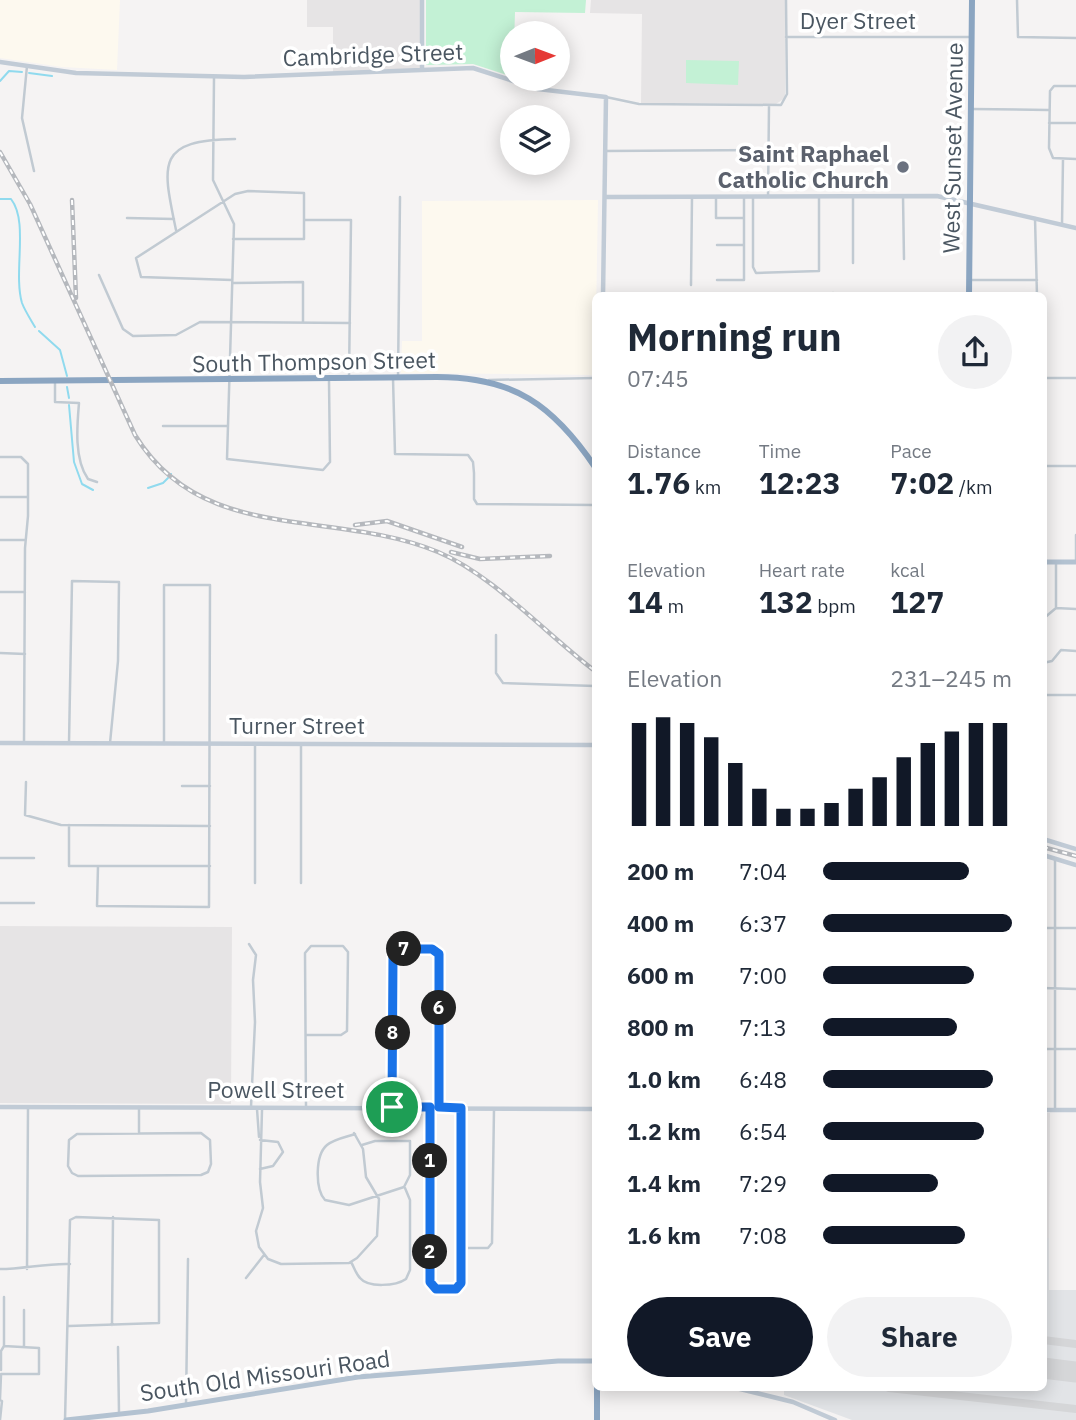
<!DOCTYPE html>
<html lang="en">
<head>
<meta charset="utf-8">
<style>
	body { margin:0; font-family:"IBM Plex Sans",sans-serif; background:#f2f2f3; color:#1f2937; height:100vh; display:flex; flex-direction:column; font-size:26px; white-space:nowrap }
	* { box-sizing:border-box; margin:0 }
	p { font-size:23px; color:#747a83 }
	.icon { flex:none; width:38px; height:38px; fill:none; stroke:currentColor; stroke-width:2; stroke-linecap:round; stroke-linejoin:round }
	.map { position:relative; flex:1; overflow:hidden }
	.details { position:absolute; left:592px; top:292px; width:455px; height:1099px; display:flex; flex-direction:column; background:#fff; border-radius:10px; box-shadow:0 4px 18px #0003 }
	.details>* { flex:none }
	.needle { width:46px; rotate:89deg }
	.fabs { position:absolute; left:500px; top:21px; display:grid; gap:14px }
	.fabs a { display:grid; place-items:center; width:70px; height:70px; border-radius:50%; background:#fff; box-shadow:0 4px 18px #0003; font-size:35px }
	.pin { position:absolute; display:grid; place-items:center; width:60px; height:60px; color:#fff; margin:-30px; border:4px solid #fff; border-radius:50%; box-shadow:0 2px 7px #0007 }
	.km { position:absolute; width:35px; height:35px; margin:-18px; border-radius:50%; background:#222; color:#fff; font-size:19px; line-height:35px; text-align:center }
	.round { display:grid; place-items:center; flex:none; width:74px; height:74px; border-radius:37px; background:#f2f2f3 }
	.overview { display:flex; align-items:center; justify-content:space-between; height:119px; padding:0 35px }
	h1 { font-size:38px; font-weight:700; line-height:52px }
	.figures { display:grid; grid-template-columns:repeat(3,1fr); gap:10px; height:119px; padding:7px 35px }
	.figures div { display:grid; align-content:center }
	.figures b { font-size:30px; font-weight:700 }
	.figures small { font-size:19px; font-weight:400 }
	.figures p { font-size:19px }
	.chart { height:196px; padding:14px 35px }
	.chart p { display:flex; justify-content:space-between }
	.chart svg { width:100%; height:126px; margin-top:7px; stroke:#111827; stroke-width:6 }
	.primary-button { display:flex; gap:14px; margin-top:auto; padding:14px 35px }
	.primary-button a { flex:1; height:80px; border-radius:42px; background:#111827; color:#fff; font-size:28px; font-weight:700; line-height:80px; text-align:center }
	.primary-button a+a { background:#f2f2f3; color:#1f2937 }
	ul { padding:0 35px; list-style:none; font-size:23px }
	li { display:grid; grid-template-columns:112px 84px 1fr; align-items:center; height:52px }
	li i { height:18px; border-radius:9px; background:#111827 }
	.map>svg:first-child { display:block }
</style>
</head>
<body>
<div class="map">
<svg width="1076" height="1420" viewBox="0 0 1076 1420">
	<rect width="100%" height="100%" fill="#f5f3f3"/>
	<path fill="#fdf9ef" d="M0,0H120L117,70L62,67L0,58Z
		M598,200L595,375L401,373L402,341H422V201Z"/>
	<path fill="#e6e4e5" d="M307,0H422V68L333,75V27H307Z
		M591,0H785V98L776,104L641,103L642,14L590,13Z
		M0,926L232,927L231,1104L0,1103Z
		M1043,1113H1050L1049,1238H1043Z"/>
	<path fill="#e2e4e7" d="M1043,1238H1049V1290H1076V1420H852L784,1395V1391L767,1388H1043Z"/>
	<path fill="#c3f1d5" d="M426,0H586L585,13L515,12L513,77L473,64L426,65Z
		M686,60L739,61L738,85L686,83Z"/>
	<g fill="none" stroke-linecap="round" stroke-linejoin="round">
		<path stroke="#90daee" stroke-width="2" d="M29,73L52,76
			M0,81L9,71L22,72
			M0,199H11C29,222 13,272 22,303C25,311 31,320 35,327
			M39,331L60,350L67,376
			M67,387L69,398
			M69,405L74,462L82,484L93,490
			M170,476L171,474
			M148,488L163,483L168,478"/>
		<path stroke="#d5d6d8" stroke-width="8" d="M1043,1340L1076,1344
			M889,1388L1076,1409"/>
		<path stroke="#d5d6d8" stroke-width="21" d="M1043,1368L1076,1372"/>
		<path stroke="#c1cad2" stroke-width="2.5" d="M1017,0L1018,37L1076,38
			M786,37H971
			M27,66L22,118L34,171
			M214,78L213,180L234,224L227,459L323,470L330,462L329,381
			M1076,86H1054L1050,91L1049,148L1053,158L1076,159
			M606,97L639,104L781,105L787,94L786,0
			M971,109L1048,110
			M1049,123H1076
			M605,151L769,150
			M903,196L904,259
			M716,197V218H744
			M753,197V267L756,273L819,271V197
			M768,197L769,106
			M127,218L174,219
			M1035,218L1037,296
			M304,220H351L349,378
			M1062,225L1063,159
			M176,230C162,163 156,140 235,139
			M717,245H744
			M853,263V196
			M99,275L123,329L133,336L176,335L200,322L350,323
			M232,280L141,277L136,258L235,194L248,191L304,193V239H233
			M717,280H744V197
			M971,280H1037
			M233,283L303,282V321
			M691,285L692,197
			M833,296V293
			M393,378L395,454L468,455L473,462L474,473V499L477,504L595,505
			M398,378L400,197
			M1043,378H1076
			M489,380L595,378
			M55,381V402L79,403C77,426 74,459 88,479L97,482
			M163,426H228
			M0,457H21L28,464V516L25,548L24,743
			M1043,466H1076
			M0,497H28
			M0,540H25
			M1076,562V535
			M1056,563V608
			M0,592H25
			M1043,619L1056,608L1076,609
			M496,635V673L503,683L595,686
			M0,653L25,654
			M1043,663L1052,661L1061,650L1076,651
			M1043,695H1076
			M69,743L72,581L119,582L118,661L110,743
			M255,744V883
			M301,744V883
			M26,782L25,815L61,825L210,826
			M182,786H210
			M69,825V866H210
			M0,858H34
			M98,866L97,906L209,907L210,585H164V744
			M0,903H34
			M1043,928H1076
			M249,944L256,955L253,980L255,1022L251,1107
			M1043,988L1076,989
			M306,1035H341L347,1031L348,952L343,946H311L305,953L306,1107
			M1043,1049H1076
			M139,1107V1132
			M392,1107L393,957L395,951C407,947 430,946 438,954L439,1107
			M431,1107L430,1282L436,1289H456L461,1285V1108
			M257,1109L259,1137
			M262,1110L260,1182L263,1208L256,1231L259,1247L268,1259L281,1264L349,1263L357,1258L377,1236L379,1199L366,1177L363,1149L354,1133
			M1055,1110V859
			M201,1133L210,1140L211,1164L208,1172L201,1175L78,1176L72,1173L68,1166L69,1140L77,1134Z
			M355,1134C346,1137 334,1139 327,1145C315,1155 315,1189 325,1200L349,1205L404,1187L410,1175V1141H375L362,1145
			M260,1140L278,1142L283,1152L273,1166L260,1169
			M461,1248H488L492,1243L494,1109
			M351,1262C354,1267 356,1274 360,1278C368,1288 396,1286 406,1279L410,1270V1200L405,1188
			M0,1269C24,1269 46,1263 70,1264
			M27,1269L28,1108
			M246,1278L264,1255
			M4,1297V1346
			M112,1325L113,1217
			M24,1346V1310
			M118,1347L119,1413
			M1,1370V1351L4,1346L39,1348V1374H1
			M0,1399L1,1375
			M0,1400L2,1401L0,1420
			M186,1405L188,1259
			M65,1420L70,1220L76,1217L159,1220V1323L69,1326"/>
		<path stroke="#c1cbd6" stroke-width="4.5" d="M422,0V68
			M0,62L76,73L244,77L473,68L538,89L606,97L603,296
			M605,197L937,196L1076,228
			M0,743L595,745
			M1043,839L1076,849
			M1043,855L1076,865
			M0,1107L595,1109
			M1043,1110H1076
			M736,1388L793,1402L835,1420"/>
		<path stroke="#b3c2d1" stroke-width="5" d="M1043,562H1076
			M66,1420L148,1411L358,1377L558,1361H595"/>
		<path stroke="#8ba5c1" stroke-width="6" d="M969,296L972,0
			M0,381L437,377C514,377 553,405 595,467
			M597,1420V1388"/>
		<g stroke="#b5b8bd" stroke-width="4.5">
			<path id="rail" d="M0,152L30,204L135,435C203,546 332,508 438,552C493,575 546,634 595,671
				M72,200L76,298
				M355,525L387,521L462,547
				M451,552L480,559L550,556
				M1043,847L1076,856"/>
		</g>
		<use href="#rail" stroke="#fff" stroke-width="2" stroke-dasharray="5" stroke-linecap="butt"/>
	</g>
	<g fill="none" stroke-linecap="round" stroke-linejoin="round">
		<g stroke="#fff" stroke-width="14">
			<path id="route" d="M398,949H432L439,954V1107L461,1108V1283L456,1289H436L430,1282V1107H392L393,957Z"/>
		</g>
		<use href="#route" stroke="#1a73e8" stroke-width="9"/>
	</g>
	<circle fill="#6b7280" stroke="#fff" stroke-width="2.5" cx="903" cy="167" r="7"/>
	<g text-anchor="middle" stroke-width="7" stroke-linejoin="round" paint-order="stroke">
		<g font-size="23" fill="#4a5661" stroke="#fff">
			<text x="858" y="29">Dyer Street</text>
			<text transform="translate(373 55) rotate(-2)" y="8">Cambridge Street</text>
			<text transform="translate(953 148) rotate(-89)" y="8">West Sunset Avenue</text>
			<text transform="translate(314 362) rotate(-1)" y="8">South Thompson Street</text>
			<text x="297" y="734">Turner Street</text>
			<text x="276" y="1098">Powell Street</text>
			<text transform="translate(265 1376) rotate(-8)" y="8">South Old Missouri Road</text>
		</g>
		<g font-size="23" font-weight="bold" fill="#5b616d" stroke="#fff" text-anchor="end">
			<text x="889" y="162">Saint Raphael<tspan x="889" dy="26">Catholic Church</tspan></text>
		</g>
	</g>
</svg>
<div class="fabs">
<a><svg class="needle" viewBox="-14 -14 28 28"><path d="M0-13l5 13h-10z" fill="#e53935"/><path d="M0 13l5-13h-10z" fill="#747a83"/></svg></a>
<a><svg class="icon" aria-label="layers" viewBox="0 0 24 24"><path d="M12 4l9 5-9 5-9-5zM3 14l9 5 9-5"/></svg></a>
</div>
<div class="pin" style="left:392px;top:1107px;background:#1e9e55"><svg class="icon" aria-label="arrive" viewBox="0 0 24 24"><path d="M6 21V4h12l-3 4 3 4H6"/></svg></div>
<b class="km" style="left:430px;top:1161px">1</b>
<b class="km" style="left:430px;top:1252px">2</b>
<b class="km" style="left:439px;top:1008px">6</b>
<b class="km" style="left:404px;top:949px">7</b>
<b class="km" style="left:393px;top:1033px">8</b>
<section class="details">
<div class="overview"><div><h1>Morning run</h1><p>07:45</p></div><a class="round"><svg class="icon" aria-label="share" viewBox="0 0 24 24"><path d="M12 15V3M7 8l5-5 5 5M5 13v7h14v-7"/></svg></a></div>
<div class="figures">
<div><p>Distance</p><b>1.76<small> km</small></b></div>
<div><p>Time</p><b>12:23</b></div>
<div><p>Pace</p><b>7:02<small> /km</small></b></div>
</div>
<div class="figures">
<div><p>Elevation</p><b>14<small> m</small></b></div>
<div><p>Heart rate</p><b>132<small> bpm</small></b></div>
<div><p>kcal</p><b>127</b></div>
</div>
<div class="chart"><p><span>Elevation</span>231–245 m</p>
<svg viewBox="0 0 160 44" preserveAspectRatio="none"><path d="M5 44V8M15 44V6M25 44V8M35 44V13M45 44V22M55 44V31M65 44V38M75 44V38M85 44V36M95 44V31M105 44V27M115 44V20M125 44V15M135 44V11M145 44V8M155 44V8"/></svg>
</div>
<ul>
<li><b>200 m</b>7:04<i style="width:77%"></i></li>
<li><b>400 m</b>6:37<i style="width:100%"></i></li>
<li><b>600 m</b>7:00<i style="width:80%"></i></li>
<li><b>800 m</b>7:13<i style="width:71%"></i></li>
<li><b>1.0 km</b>6:48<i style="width:90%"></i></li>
<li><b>1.2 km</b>6:54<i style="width:85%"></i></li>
<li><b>1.4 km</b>7:29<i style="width:61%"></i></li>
<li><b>1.6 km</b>7:08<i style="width:75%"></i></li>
</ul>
<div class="primary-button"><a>Save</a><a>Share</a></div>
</section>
</div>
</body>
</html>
